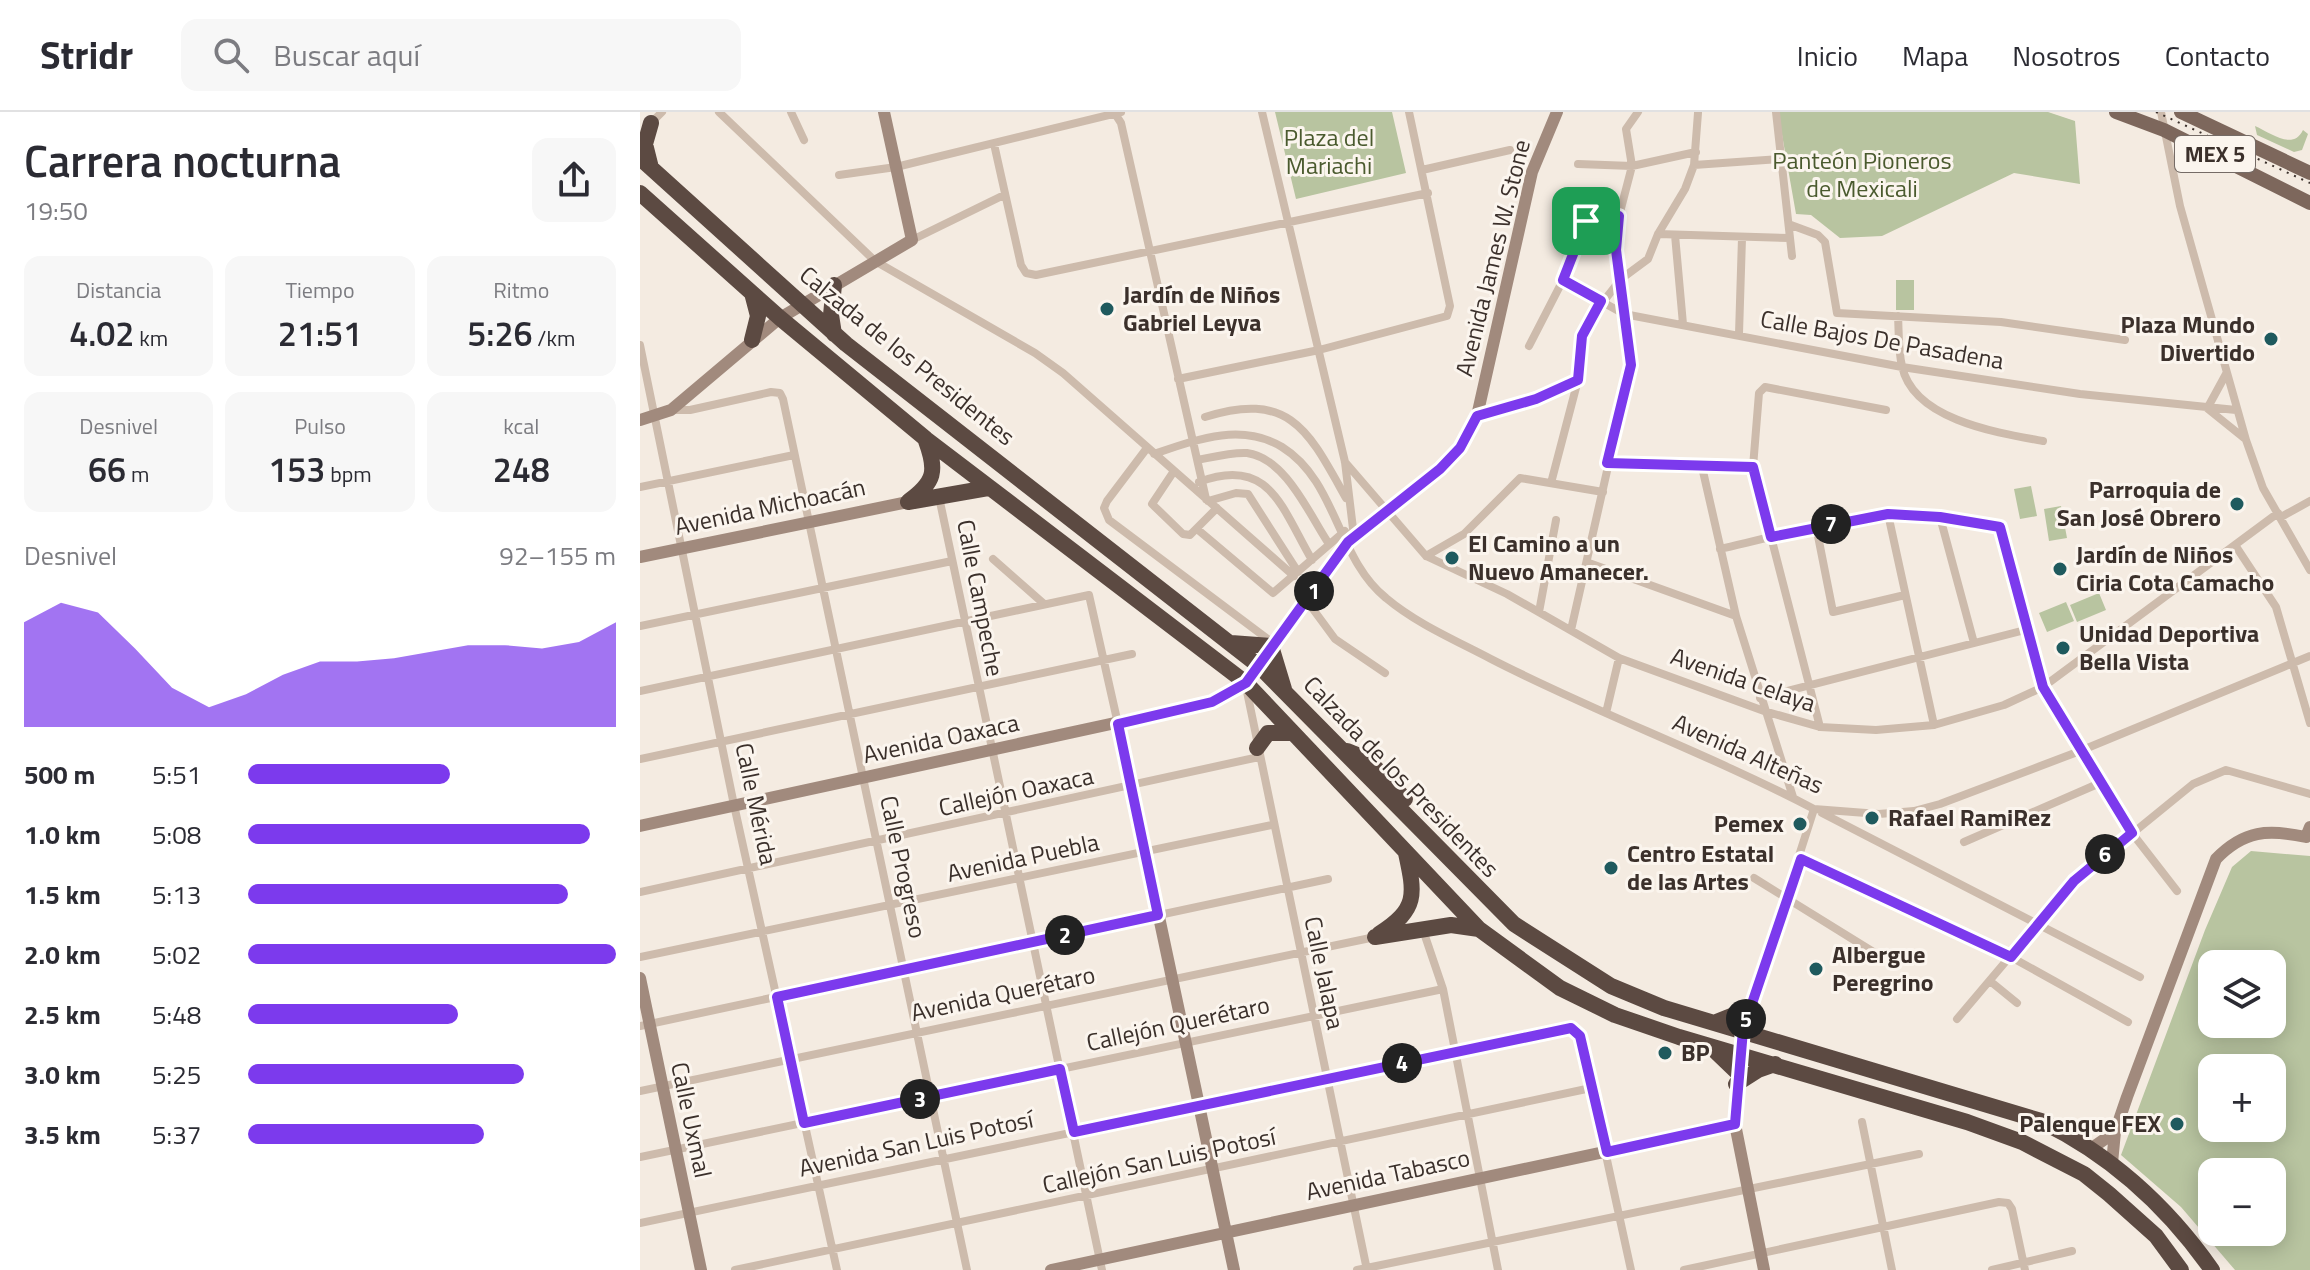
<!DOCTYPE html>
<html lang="es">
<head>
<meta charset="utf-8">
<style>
	body { margin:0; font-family:"Titillium Web",sans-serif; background:#f7f7f7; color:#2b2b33; height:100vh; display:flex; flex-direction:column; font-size:30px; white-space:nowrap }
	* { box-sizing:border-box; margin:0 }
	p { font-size:26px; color:#7c7c81 }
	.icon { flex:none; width:44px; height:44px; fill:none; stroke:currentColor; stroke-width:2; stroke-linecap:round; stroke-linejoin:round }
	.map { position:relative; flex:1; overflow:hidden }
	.details { display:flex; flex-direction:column; background:#fff; width:640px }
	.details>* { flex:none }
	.fabs { position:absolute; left:1558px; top:838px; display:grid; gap:16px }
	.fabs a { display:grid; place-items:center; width:88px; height:88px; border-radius:16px; background:#fff; box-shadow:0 4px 20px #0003; font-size:40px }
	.pin { position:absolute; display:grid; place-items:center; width:68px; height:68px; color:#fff; margin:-34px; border-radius:16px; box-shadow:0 4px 12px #0006 }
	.km { position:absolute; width:40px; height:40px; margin:-20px; border-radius:50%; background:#222; color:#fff; font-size:22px; line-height:40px; text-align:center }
	.round { display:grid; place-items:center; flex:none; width:84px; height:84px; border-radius:16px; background:#f7f7f7 }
	.head { display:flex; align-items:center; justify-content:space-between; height:136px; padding:0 24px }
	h1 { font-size:44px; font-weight:600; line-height:60px }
	.figures { display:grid; grid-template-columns:repeat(3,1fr); gap:12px; height:136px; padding:8px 24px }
	.figures div { display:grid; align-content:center; border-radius:16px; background:#f7f7f7; text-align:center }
	.figures b { font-size:34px; font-weight:600 }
	.figures small { font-size:22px; font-weight:400 }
	.figures p { font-size:22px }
	.chart { height:224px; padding:16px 24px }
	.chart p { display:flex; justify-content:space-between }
	.chart svg { width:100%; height:144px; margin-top:8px; fill:#7c3aed; opacity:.7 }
	ul { padding:0 24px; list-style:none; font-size:26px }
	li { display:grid; grid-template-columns:128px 96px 1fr; align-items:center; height:60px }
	li i { height:20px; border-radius:10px; background:#7c3aed }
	header { display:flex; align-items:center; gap:48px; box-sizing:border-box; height:112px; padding:0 40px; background:#fff; border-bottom:2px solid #e1e1e2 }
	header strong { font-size:38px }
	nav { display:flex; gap:44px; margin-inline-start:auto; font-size:28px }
	.search { width:560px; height:72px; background:#f7f7f7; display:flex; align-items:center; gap:20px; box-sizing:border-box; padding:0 28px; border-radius:16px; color:#7c7c81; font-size:30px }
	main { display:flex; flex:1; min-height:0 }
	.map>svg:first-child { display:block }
</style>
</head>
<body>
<header>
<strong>Stridr</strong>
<div class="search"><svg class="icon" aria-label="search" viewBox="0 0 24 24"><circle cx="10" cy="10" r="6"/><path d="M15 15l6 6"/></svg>Buscar aquí</div>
<nav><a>Inicio</a><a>Mapa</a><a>Nosotros</a><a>Contacto</a></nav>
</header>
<main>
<section class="details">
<div class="head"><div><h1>Carrera nocturna</h1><p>19:50</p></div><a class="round"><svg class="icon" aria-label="share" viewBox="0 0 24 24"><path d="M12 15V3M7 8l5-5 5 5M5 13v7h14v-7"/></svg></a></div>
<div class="figures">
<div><p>Distancia</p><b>4.02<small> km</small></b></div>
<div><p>Tiempo</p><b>21:51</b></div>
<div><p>Ritmo</p><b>5:26<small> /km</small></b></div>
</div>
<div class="figures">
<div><p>Desnivel</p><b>66<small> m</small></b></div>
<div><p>Pulso</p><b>153<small> bpm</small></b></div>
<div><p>kcal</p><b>248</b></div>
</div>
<div class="chart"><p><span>Desnivel</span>92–155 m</p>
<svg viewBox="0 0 160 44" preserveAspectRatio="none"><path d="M0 44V12L10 6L20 9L30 20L40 32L50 38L60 34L70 28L80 24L90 24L100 23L110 21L120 19L130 19L140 20L150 18L160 12V44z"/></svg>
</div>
<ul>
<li><b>500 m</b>5:51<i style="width:55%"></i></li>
<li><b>1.0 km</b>5:08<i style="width:93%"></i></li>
<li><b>1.5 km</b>5:13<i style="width:87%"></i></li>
<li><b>2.0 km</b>5:02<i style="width:100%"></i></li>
<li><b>2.5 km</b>5:48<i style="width:57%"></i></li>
<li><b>3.0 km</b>5:25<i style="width:75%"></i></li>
<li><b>3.5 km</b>5:37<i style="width:64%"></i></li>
</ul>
</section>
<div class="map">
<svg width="1670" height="1158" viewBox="0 0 1670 1158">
	<rect width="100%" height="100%" fill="#f4ebe1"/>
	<path fill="#b8c4a0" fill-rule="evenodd" d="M635,0H752L766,61L656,87Z
		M1138,0H1408L1435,9L1440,72L1374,61L1242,124L1200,126L1171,103L1156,102Z
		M1615,14C1631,21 1653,39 1663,18L1668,22L1662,38L1654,40L1617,23Z
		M1256,168H1274V198H1256Z
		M1391,374L1397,404L1380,407L1374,377Z
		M1421,394L1427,426L1409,429L1404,397Z
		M1459,481L1466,498L1437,510L1430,493Z
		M1426,490L1434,509L1407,520L1399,501Z
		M1611,739L1670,744V1158H1595L1541,1095L1481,1043L1565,818L1592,755ZM1572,852H1632V912H1572ZM1572,956H1632V1016H1572ZM1572,1060H1632V1120H1572Z"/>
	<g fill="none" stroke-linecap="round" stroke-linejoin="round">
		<path stroke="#cdbbac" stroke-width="8" d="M79,0L235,149L395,241L423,261L654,464
			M151,0L164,28
			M474,0L481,11L566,387
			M622,0L705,350L714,425
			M1136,0L1152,144
			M1521,0L1540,94L1606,328L1623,376L1670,458
			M11,11L22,0
			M354,32L381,153L386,161L396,163L788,81
			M938,52L992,54L1056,40
			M1054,53L1141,47
			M782,58L870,38
			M199,63L256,55L481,0
			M925,113L979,104
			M1151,113L1178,123L1185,130L1197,201L1361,210L1485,228
			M1018,122L1149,126
			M1035,123L1043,212
			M272,128L364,83
			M923,168L984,202L1262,255L1440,282L1596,298
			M1258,204C1259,220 1258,238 1262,254C1273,308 1358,321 1403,329
			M1099,222L1102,126
			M0,233L94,693L197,1158
			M889,234L923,168L946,109
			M538,267L679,238L807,204L810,194L769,0
			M1568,295L1586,262
			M1568,297L1604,326
			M31,298H50L131,280L140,281L143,287L327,1158
			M837,304L896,287L938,268
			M565,305C651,278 669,320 706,386
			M507,336L467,389L464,396L469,408L633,531
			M514,342C555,328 601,310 642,335C697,369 697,447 746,486C777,512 815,528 851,547C956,601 1069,642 1174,697L1239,702L1274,699L1300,692L1440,639L1670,544
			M558,348C573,345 592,340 607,341C646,346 670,404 689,432
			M705,350L786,444L867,482L979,546L1124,599L1180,615L1236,618L1294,613L1364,593L1403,575L1638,401
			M967,351L1113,355
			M1062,355L1096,504L1153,685
			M534,359L512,392L543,422L550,423L577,396
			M559,370C630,343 642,397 672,448
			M911,371L938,268L945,213L981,167L1008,147L1018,122L1045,77L1054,53L1058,1
			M0,375L154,343
			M299,385L462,1158
			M568,389L596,381L608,382L658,460
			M1248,402L1294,613
			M1300,405L1334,531
			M1641,405L1670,389
			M1176,414L1193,500L1265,483
			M557,417L633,481L705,419
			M1595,433L1636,495L1670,611
			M1080,437C1161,418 1234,397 1318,407C1332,409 1347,409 1360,415L1403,575L1492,721L1537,779
			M786,444L824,422L880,366L963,380
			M353,447L403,491
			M949,451L1096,504
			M667,489L695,527L745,561
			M899,500L916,408
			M0,514L312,449
			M931,518L991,253L976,138L979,104L992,54L986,17L998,0
			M606,575L727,1158
			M0,579L449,483L478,612
			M1120,586L1389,517
			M966,601L979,546
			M1180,615L1113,355L1119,281L1125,275L1246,298
			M0,647L492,542
			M1182,701L1500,865
			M1324,730L1460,671
			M1161,747L1371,845L1488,910
			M1114,766L1235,841
			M0,780L619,645
			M783,818L803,877L858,1158
			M0,845L632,713
			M1350,869L1377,891
			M1317,907L1434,769L1553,672L1586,658L1670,682
			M0,914L688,767
			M1103,918L1174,697
			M0,979L735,825
			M1222,1010L1252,1158
			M0,1045L803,877
			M0,1111L931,916L940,924L991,1158
			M95,1158L951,976
			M717,1158L1279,1042
			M1044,1158L1359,1090L1368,1091L1372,1097L1385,1158
			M1352,1158L1432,1139"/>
		<path stroke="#a18a7d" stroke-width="12" d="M0,308L31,298L140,206L272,128L244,0
			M0,445L268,390
			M478,612L594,1158
			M0,714L572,590L606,571L708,430L800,357L820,336L837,304L892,60L917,0
			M0,866L61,1158
			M1103,918L1095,1012L1124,1158
			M1452,1036L1475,1020
			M1472,1051L1475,1020L1487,985L1576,747C1604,718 1628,717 1666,725L1670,715
			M411,1158L1095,1012"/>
		<path stroke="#7d675c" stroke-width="14" d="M1476,0L1524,18L1670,91
			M1541,0L1670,61"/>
		<path stroke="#5c4a42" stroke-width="16" d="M11,11L5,32L11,56
			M0,46L206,232L619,554L874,812L971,874L1024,896L1401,1009C1471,1043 1527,1094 1572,1158
			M0,81L140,206L286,327L606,571L839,817L920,876L975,903L1039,925L1327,1010L1382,1030L1444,1062L1469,1082L1516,1124L1541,1158
			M194,173L191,203L194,222
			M112,228L118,204L112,181
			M269,389C295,370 297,359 286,329
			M268,390L348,376
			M591,531L631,534L644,577
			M617,636L628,621H652
			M707,639L727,647L765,687
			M739,822C778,797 775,783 766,741
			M735,825L811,813L839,817
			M1074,911L1109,897
			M1072,936L1097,960
			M1096,972L1118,958L1135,952"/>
		<path stroke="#3b302b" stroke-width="2" stroke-dasharray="2 6" stroke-linecap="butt" d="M1516,0L1670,71"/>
	</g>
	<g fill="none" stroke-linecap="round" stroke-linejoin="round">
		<g stroke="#fff" stroke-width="16">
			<path id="route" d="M979,104L976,138L991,253L967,351L1113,355L1131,425L1248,402L1300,405L1360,415L1403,575L1492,721L1434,769L1371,845L1161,747L1103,918L1095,1012L967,1040L940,924L931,916L434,1020L420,957L164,1011L137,885L518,803L478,612L572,590L606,571L708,430L800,357L820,336L837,304L896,287L938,268L942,224L961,189L923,168L946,109Z"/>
		</g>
		<use href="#route" stroke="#7c3aed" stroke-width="10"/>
	</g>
	<g fill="#1f5a5e" stroke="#fbf5ee" stroke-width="3">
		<circle cx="467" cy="197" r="8"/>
		<circle cx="1631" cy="227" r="8"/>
		<circle cx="1597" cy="392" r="8"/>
		<circle cx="812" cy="446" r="8"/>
		<circle cx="1420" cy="457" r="8"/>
		<circle cx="1423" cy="536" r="8"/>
		<circle cx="1232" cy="706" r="8"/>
		<circle cx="1160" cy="712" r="8"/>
		<circle cx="971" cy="756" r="8"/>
		<circle cx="1176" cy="857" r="8"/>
		<circle cx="1025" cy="941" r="8"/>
		<circle cx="1537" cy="1012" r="8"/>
	</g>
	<g text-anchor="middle" stroke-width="6" stroke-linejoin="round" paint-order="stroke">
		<rect fill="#fbf5ee" stroke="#756b66" stroke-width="2" x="1535" y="24" width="80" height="36" rx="6"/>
		<g font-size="22" font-weight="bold" fill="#3b302b">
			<text x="1575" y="50">MEX 5</text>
		</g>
		<g font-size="24" fill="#4a5a2e" stroke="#fbf5ee">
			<text x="689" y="34">Plaza del<tspan x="689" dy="28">Mariachi</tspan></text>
			<text x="1222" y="57">Panteón Pioneros<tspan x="1222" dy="28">de Mexicali</tspan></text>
		</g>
		<g font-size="24" fill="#3b302b" stroke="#fbf5ee">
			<text transform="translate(853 146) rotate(-76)" y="8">Avenida James W. Stone</text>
			<text transform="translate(1242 228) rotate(10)" y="8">Calle Bajos De Pasadena</text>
			<text transform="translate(267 244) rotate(39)" y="8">Calzada de los Presidentes</text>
			<text transform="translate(130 395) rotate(-12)" y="8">Avenida Michoacán</text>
			<text transform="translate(340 486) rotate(79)" y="8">Calle Campeche</text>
			<text transform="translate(1103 568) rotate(19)" y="8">Avenida Celaya</text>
			<text transform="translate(301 627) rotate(-12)" y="8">Avenida Oaxaca</text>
			<text transform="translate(1108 642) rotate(24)" y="8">Avenida Alteñas</text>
			<text transform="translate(761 665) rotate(46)" y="8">Calzada de los Presidentes</text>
			<text transform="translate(376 680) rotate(-12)" y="8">Callejón Oaxaca</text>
			<text transform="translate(116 692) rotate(78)" y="8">Calle Mérida</text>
			<text transform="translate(383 746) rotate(-12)" y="8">Avenida Puebla</text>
			<text transform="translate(263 755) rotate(78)" y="8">Calle Progreso</text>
			<text transform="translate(684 861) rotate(78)" y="8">Calle Jalapa</text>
			<text transform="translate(363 882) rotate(-12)" y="8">Avenida Querétaro</text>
			<text transform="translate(538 912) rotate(-12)" y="8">Callejón Querétaro</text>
			<text transform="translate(51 1008) rotate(78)" y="8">Calle Uxmal</text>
			<text transform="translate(276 1032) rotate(-12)" y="8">Avenida San Luis Potosí</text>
			<text transform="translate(519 1049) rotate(-12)" y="8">Callejón San Luis Potosí</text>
			<text transform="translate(748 1063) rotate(-12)" y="8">Avenida Tabasco</text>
		</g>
		<g font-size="24" font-weight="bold" fill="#3b302b" stroke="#fbf5ee" text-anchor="start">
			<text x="483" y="191">Jardín de Niños<tspan x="483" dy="28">Gabriel Leyva</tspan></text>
			<text x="1615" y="221" text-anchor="end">Plaza Mundo<tspan x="1615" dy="28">Divertido</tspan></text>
			<text x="1581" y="386" text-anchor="end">Parroquia de<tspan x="1581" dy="28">San José Obrero</tspan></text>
			<text x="828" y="440">El Camino a un<tspan x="828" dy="28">Nuevo Amanecer.</tspan></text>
			<text x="1436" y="451">Jardín de Niños<tspan x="1436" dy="28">Ciria Cota Camacho</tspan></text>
			<text x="1439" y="530">Unidad Deportiva<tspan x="1439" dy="28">Bella Vista</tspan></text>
			<text x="1248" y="714">Rafael RamiRez</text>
			<text x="1144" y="720" text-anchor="end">Pemex</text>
			<text x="987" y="750">Centro Estatal<tspan x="987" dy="28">de las Artes</tspan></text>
			<text x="1192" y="851">Albergue<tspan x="1192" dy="28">Peregrino</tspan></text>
			<text x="1041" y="949">BP</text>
			<text x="1521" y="1020" text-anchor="end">Palenque FEX</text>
		</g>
	</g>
</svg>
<div class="fabs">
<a><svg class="icon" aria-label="layers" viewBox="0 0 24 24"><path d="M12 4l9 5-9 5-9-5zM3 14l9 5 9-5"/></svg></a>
<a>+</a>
<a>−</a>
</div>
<div class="pin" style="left:946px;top:109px;background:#1e9e55"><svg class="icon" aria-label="arrive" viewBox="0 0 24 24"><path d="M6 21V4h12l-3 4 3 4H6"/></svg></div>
<b class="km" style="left:674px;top:479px">1</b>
<b class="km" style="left:425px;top:823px">2</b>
<b class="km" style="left:280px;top:987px">3</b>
<b class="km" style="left:762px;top:951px">4</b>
<b class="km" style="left:1106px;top:907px">5</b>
<b class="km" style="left:1465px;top:742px">6</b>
<b class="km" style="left:1191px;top:412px">7</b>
</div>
</main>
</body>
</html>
